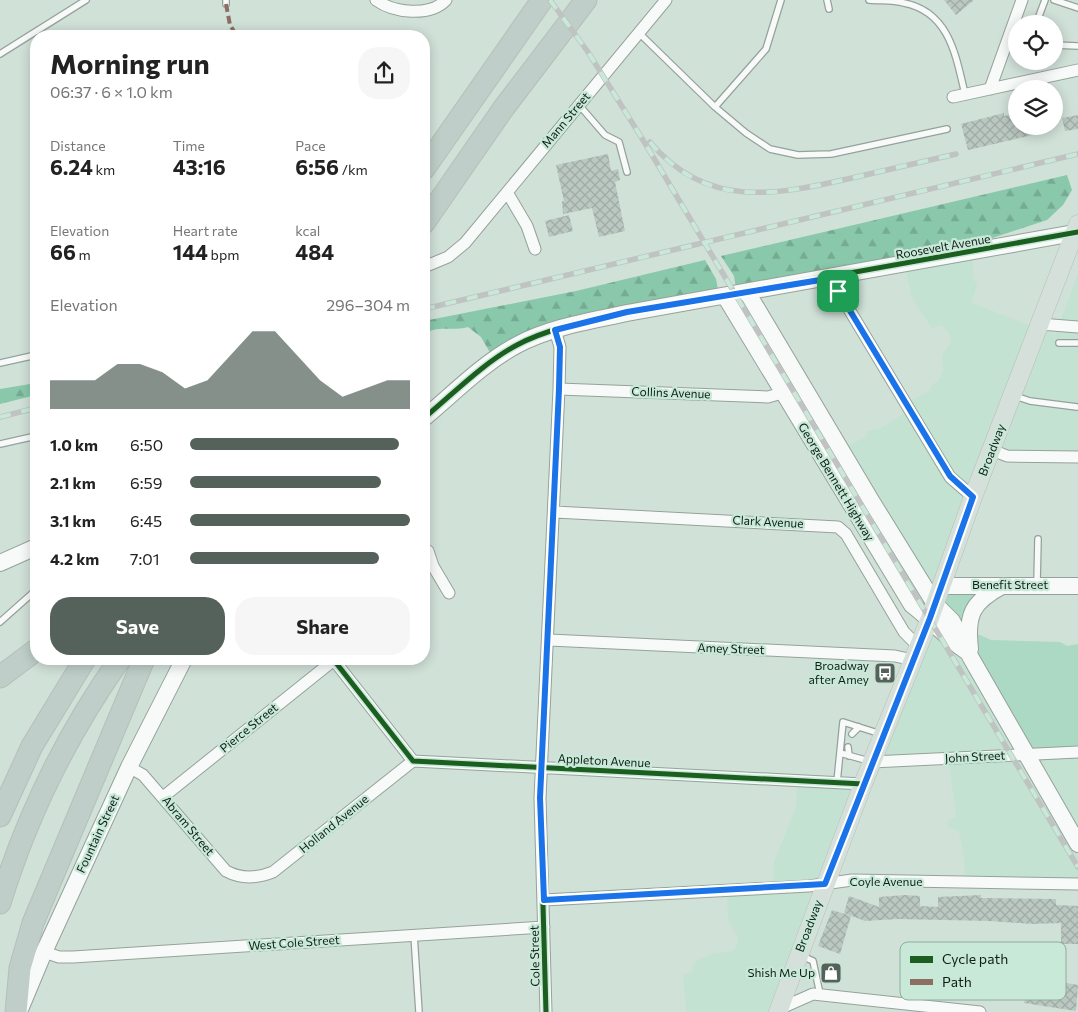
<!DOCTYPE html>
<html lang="en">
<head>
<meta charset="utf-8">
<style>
	body { margin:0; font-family:Commissioner,sans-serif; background:#f6f6f6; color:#222; height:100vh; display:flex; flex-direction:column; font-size:19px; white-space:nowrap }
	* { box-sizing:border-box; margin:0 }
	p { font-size:16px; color:#767676 }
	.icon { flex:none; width:28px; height:28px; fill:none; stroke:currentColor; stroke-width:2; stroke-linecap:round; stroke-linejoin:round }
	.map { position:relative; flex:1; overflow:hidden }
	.panel { position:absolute; left:30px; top:30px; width:400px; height:635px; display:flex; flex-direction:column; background:#fff; border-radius:20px; box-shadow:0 2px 12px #0003 }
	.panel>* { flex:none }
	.buttons { position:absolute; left:1008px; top:15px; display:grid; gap:10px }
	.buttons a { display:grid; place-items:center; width:55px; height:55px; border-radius:50%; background:#fff; box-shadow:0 2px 12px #0003; font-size:25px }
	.pin { position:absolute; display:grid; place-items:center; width:42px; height:42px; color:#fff; margin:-21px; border-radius:10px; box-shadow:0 2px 8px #0006 }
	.round { display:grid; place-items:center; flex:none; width:52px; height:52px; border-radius:20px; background:#f6f6f6 }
	.head { display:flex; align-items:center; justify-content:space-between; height:85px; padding:0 20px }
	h1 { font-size:28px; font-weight:700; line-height:38px }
	.figures { display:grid; grid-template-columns:repeat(3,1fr); gap:8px; height:85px; padding:5px 20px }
	.figures div { display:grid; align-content:center }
	.figures b { font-size:21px; font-weight:700 }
	.figures small { font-size:14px; font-weight:400 }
	.figures p { font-size:14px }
	.chart { height:140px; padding:10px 20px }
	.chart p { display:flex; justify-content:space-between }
	.chart svg { width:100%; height:90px; margin-top:5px; fill:#54625b; opacity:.7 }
	.action { display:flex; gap:10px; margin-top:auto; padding:10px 20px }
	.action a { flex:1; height:58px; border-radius:20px; background:#54625b; color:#fff; font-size:20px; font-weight:700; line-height:58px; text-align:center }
	.action a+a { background:#f6f6f6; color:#222 }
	ul { padding:0 20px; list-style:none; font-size:16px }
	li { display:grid; grid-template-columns:80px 60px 1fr; align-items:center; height:38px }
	li i { height:12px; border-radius:6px; background:#54625b }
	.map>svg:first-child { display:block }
</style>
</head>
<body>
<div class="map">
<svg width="1078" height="1012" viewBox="0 0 1078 1012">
	<defs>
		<pattern id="forest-firs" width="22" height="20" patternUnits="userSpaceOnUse" patternTransform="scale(1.25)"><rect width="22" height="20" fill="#89c8ab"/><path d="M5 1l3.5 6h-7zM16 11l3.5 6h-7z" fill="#75ab92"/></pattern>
		<pattern id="building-cross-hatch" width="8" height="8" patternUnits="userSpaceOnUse" patternTransform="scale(1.25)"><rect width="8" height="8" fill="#bac8c1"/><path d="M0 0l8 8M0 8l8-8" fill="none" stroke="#9faba5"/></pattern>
	</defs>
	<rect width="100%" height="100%" fill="#d0e1d8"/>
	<path fill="#c4e2d2" d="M972,255L974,280L977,284L972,303L1055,335L1078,274V461L993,457L940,596L840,449L866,437L867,431L881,428L906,412L904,404L929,391L932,385L939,380L943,370L942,355L951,342L949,334L942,325L932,328L921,312L911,296L905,267Z
		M930,615L1039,760L1078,758V887L965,884L964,858L959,831L947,827L948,820L956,817L949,763L875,766Z
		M797,785L860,786L779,1012H686L683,975L693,971V965L697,960L714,953L732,951L736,947L738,938L728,920L727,897L730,894L773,890L774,862L796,807Z"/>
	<path fill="url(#forest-firs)" d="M1067,175L1072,190L1063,205L1047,220L905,267L737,295L734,276L721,256Z
		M705,260L716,279L720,300L560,334L496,363L481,337L468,327C450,332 437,324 424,335V321L576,291Z
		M36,383V395L0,404V389Z"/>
	<path fill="#acd9c3" d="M992,588L983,601L971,631L991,640L1060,642L1067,646L1078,644V758L1032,761L940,596Z"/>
	<path fill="url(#building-cross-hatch)" d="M944,0H974L956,15Z
		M1004,113V116L1016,113V126H1035L1037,134L968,150L961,124Z
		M1078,115V129L1065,131L1062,118Z
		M608,154L611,171L618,169L620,180L615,182L625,231L599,237L592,208L563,214L562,201H564L556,165Z
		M569,215L573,231L549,237L545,221Z
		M905,895L920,896V906L938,907V897L981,895V898L1056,899V905L1078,906V944H1061V923L1032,924L990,921L898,919L865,921L844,913L849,896L879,907V897Z
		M832,910L851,916L840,954L818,946Z
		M1029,977L1078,985L1076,1011L1024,1003Z"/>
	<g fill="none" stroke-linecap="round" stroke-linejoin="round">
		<g stroke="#95a29b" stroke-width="8">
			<path id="lane" d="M226,0V4
				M827,0L829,9
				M869,0C881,1 893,0 904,3C950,12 956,57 965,94
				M1054,0L1078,8
				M1036,24L1045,0
				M638,32L715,107L746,133L770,149L798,155L831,154L947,129
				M1054,45L1078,46
				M0,54L86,0
				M579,105L605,135L619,142L627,172
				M715,107L766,49L781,0
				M1059,343H1078
				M0,363L36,355
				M1015,396L1030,401L1077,407
				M0,444L36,436
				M1037,583L1038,539
				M0,622L36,590
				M852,734L859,727
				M848,747L849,756
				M840,753L869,761
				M837,782L843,722L881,734
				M414,935L419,1012
				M802,956L813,961L820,994"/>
		</g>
		<g stroke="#95a29b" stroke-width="13">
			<path id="street" d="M376,0C394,13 430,17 446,0
				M990,89L1022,0
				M953,97L1078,70
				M507,192L527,226L535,249
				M424,267L448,257L465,243L666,0
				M832,278L838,291L950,477L973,497
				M1040,324L1078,327
				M559,389L768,397L782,393
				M992,450L1007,456L1078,457
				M555,512L838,527L846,534L904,632L918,646
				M424,549L428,551L433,566L449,593
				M549,640L895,656L913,660
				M333,659L413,761L863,784
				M872,762L1078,752
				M129,767L143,775L226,871C241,879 258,878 273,872L413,761
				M163,797L334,660
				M544,900L809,886L852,880L1078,884
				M44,952L59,957H73L544,927
				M779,1009L813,994L980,1012
				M546,1012L540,798L559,389L560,347L555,330"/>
		</g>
		<g stroke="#95a29b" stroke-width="18">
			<path id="secondary" d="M747,292L872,502L935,604L952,621L971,658L1078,844
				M725,296L912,605C931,619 946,638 966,651
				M424,418C453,394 483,363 517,345C550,327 591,321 627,313L1074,233
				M0,563L36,547
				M941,586H1078
				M970,649C966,615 972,602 1002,586
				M21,1007L44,952L129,767L184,659"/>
		</g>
		<g stroke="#b6bfba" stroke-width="19">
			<path id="primary" d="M778,1012L863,784L930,618L973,497L1078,224"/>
		</g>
		<g stroke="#b6bfba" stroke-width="23">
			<path id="highway" d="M424,169L542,0
				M424,223L503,109L586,0
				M0,677L36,650
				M0,816L32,746L85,659
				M0,903C27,815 67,734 120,659
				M16,1012L20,968L33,923L144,659"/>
		</g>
		<use href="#lane" stroke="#f8faf9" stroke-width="5.5"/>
		<use href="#street" stroke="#f8faf9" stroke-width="11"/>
		<use href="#secondary" stroke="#f8faf9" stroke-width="16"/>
		<use href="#primary" stroke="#d6e0db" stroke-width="18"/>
		<use href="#highway" stroke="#bfcec8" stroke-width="21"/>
		<g stroke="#bfc3c1" stroke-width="5.5">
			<path id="rail" d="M550,0L588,52L643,140L1078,867
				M650,142C707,210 776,195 852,178C886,170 921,162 956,154
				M424,309L1078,154
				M0,417L36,408"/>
		</g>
		<use href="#rail" stroke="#c8e9d8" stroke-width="4" stroke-dasharray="11" stroke-linecap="butt"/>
		<path stroke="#8d6e63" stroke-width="4" stroke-dasharray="8 4" stroke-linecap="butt" d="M226,4L230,25L237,36"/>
		<g stroke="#c8e9d8" stroke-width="8">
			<path id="cycleway" d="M424,418C453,394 483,363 517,345C550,327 591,321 627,313L1078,232
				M333,659L413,761L863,784
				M546,1012L540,798L559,389L560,347L555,330"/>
		</g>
		<use href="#cycleway" stroke="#1b5e20" stroke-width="5"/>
	</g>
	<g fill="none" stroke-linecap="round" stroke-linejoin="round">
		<g stroke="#fff" stroke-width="10">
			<path id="route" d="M832,278L838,291L950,476L973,497L930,618L825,884L544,900L540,798L559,389L560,347L555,330L627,312Z"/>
		</g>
		<use href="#route" stroke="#1a73e8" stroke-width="6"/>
	</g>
	<defs>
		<g id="bus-square" transform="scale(1.125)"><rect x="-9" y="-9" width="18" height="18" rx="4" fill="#54625b" stroke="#c8e9d8"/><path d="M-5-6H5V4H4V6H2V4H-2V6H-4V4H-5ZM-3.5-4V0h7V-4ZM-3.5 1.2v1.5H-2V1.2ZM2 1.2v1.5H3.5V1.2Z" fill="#fff"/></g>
		<g id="shop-square" transform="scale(1.125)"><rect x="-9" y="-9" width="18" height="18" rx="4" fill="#54625b" stroke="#c8e9d8"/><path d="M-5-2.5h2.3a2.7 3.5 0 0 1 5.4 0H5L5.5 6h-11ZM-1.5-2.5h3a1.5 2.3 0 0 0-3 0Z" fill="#fff"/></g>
	</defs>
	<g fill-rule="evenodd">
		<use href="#bus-square" x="885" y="673"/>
		<use href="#shop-square" x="831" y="973"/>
	</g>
	<g text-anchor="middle" stroke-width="4.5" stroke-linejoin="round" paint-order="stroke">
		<g font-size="12" fill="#111d17" stroke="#c8e9d8">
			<text transform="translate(566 120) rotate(-50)" y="4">Mann Street</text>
			<text transform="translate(943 247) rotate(-10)" y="4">Roosevelt Avenue</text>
			<text transform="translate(671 393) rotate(2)" y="4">Collins Avenue</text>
			<text transform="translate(992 450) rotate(-69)" y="4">Broadway</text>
			<text transform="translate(836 482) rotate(59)" y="4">George Bennett Highway</text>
			<text transform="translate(768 522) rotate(3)" y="4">Clark Avenue</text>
			<text x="1010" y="589">Benefit Street</text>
			<text transform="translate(731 649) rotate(2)" y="4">Amey Street</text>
			<text transform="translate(249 728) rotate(-39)" y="4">Pierce Street</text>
			<text transform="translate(975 757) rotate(-3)" y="4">John Street</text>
			<text transform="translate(604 761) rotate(3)" y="4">Appleton Avenue</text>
			<text transform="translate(334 824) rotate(-39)" y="4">Holland Avenue</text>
			<text transform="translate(188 826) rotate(50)" y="4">Abram Street</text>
			<text transform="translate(98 834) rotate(-65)" y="4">Fountain Street</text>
			<text x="886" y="886">Coyle Avenue</text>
			<text transform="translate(809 926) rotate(-69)" y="4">Broadway</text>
			<text transform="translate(294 943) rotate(-4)" y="4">West Cole Street</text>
			<text transform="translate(535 956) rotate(-91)" y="4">Cole Street</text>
		</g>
		<g font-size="12" fill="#111d17" stroke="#c8e9d8" text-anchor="end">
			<text x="869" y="670">Broadway<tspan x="869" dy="14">after Amey</tspan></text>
			<text x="815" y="977">Shish Me Up</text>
		</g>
	</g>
	<rect x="900" y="942" width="166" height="58" rx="8" fill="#c8e9d8" stroke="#91ac9e" stroke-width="1"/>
	<rect x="910" y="956" width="23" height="7" fill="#1b5e20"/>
	<rect x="910" y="979" width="23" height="6" fill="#8d6e63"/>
	<g font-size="14" fill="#111d17">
		<text x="942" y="964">Cycle path</text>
		<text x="942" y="987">Path</text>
	</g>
</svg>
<div class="buttons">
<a><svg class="icon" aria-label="locate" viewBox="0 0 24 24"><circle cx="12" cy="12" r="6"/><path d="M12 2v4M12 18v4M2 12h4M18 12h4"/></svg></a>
<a><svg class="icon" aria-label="layers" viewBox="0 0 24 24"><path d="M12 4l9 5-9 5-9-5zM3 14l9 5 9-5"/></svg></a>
</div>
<div class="pin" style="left:838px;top:291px;background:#1e9e55"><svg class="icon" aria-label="arrive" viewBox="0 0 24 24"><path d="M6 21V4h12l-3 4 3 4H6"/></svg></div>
<section class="panel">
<div class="head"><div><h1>Morning run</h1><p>06:37 · 6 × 1.0 km</p></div><a class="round"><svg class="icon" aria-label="share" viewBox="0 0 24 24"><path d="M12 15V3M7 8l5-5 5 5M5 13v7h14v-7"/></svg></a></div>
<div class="figures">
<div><p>Distance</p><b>6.24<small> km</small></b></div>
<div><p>Time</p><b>43:16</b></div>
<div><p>Pace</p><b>6:56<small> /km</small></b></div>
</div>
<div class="figures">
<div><p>Elevation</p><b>66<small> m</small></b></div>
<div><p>Heart rate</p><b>144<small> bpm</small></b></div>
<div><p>kcal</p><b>484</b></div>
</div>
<div class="chart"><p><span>Elevation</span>296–304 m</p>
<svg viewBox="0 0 160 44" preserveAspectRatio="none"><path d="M0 44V30L10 30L20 30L30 22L40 22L50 26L60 34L70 30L80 18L90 6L100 6L110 18L120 30L130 38L140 34L150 30L160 30V44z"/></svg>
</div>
<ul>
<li><b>1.0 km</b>6:50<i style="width:95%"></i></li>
<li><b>2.1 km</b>6:59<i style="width:87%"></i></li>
<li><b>3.1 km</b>6:45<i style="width:100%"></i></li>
<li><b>4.2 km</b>7:01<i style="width:86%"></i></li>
</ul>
<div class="action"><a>Save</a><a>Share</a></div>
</section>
</div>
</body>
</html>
